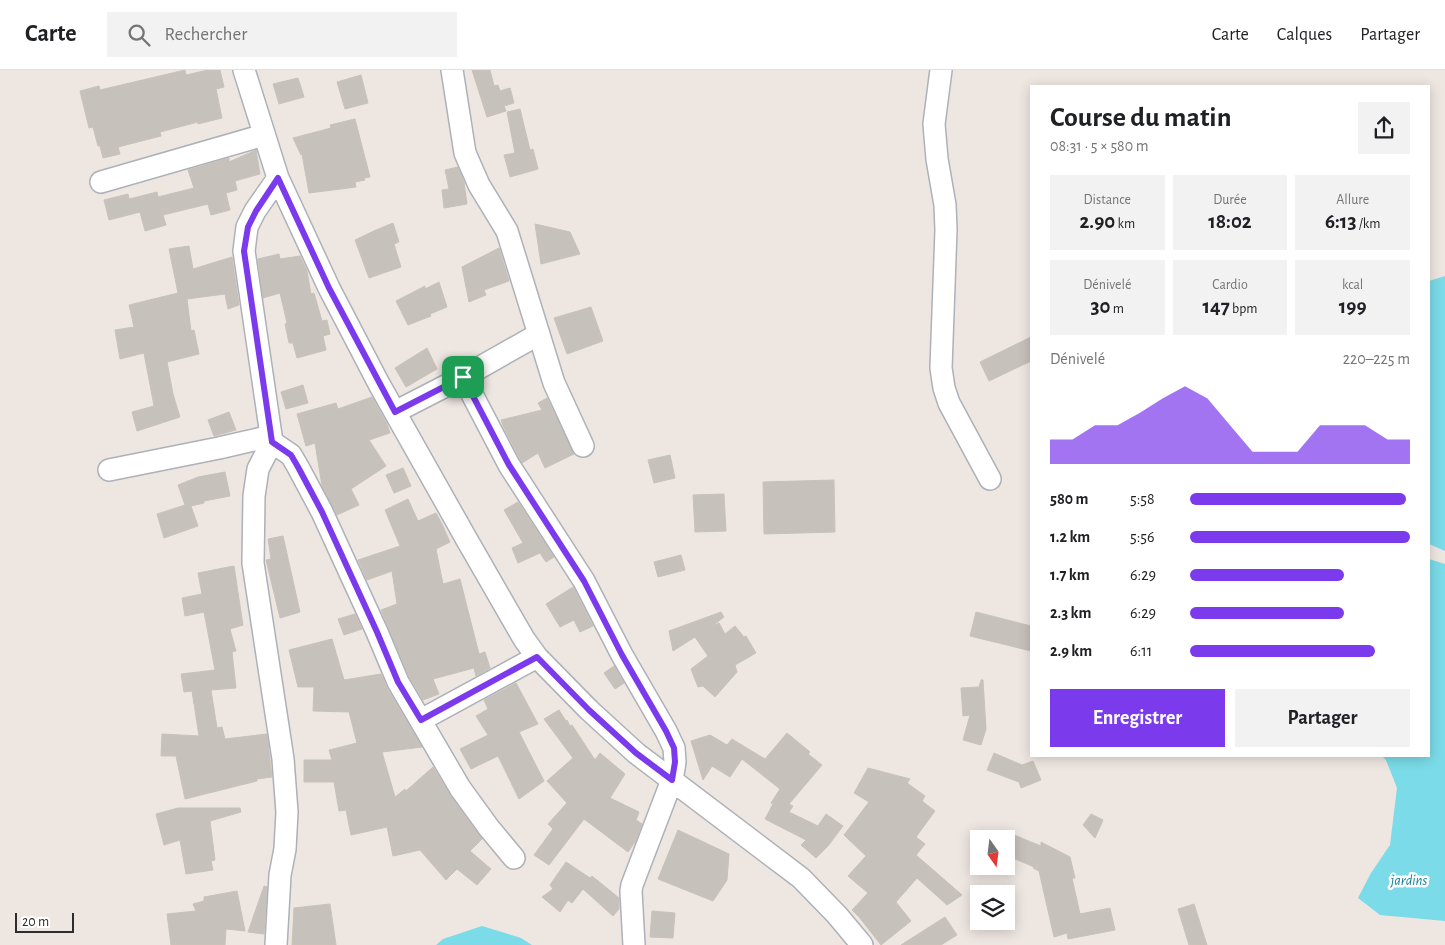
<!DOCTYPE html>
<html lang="fr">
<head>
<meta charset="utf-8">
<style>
	body { margin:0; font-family:"Alegreya Sans",sans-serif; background:#f2f2f2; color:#202124; height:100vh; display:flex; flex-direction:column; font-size:19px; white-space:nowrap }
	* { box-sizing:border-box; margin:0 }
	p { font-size:16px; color:#757577 }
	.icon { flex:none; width:28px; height:28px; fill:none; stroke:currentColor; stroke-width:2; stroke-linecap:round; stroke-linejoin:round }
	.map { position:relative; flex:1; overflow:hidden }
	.sheet { position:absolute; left:1030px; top:15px; width:400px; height:672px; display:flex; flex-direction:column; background:#fff; border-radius:0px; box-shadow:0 2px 12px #0003 }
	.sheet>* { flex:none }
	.needle { width:32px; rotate:166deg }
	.buttons { position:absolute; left:970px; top:760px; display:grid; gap:10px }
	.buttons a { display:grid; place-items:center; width:45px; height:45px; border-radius:0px; background:#fff; box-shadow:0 2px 12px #0003; font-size:25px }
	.scale { position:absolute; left:15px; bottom:12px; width:59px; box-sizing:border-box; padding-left:5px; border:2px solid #2d2d2d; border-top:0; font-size:14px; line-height:18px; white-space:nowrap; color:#2d2d2d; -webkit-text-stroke:4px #fff; paint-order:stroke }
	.pin { position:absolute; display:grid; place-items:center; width:42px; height:42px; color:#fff; margin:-21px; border-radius:10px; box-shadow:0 2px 8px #0006 }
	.round { display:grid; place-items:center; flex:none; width:52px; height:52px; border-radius:0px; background:#f2f2f2 }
	.head { display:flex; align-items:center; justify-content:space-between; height:85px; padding:0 20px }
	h1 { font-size:28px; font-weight:700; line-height:38px }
	.stats { display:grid; grid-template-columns:repeat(3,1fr); gap:8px; height:85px; padding:5px 20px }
	.stats div { display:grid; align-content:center; border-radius:0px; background:#f2f2f2; text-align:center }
	.stats b { font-size:21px; font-weight:700 }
	.stats small { font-size:14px; font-weight:400 }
	.stats p { font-size:14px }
	.chart { height:140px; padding:10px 20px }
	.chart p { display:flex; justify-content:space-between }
	.chart svg { width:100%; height:90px; margin-top:5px; fill:#7c3aed; opacity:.7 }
	.cta { display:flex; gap:10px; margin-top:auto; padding:10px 20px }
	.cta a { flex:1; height:58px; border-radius:0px; background:#7c3aed; color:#fff; font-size:20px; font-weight:700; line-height:58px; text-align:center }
	.cta a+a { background:#f2f2f2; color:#202124 }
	ul { padding:0 20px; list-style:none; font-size:16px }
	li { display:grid; grid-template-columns:80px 60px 1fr; align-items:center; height:38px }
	li i { height:12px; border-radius:6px; background:#7c3aed }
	header { display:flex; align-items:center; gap:30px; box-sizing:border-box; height:70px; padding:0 25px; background:#fff; border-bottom:1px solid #e0e0e0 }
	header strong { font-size:24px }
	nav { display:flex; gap:28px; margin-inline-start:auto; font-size:18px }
	.search { width:350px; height:45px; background:#f2f2f2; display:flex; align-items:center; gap:12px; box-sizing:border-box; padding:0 18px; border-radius:0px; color:#757577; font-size:19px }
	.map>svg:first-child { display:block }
</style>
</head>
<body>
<header>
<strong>Carte</strong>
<div class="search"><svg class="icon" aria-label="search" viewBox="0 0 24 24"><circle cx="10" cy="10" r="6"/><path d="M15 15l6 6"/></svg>Rechercher</div>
<nav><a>Carte</a><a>Calques</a><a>Partager</a></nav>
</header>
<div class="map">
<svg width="1445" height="875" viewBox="0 0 1445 875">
	<rect width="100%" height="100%" fill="#eee6e1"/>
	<path fill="#7bdbe8" d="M1445,206V481L1429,474V211Z
		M1429,489L1445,494V851L1380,845L1358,828L1371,803L1390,775L1397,718L1386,690L1382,686H1429Z
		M482,856L521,868L532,875H436L443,869Z"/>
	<path fill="#c7c1bc" stroke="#c9c2ba" d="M185,0L186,5L208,0H220L224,17L216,19L222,48L198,54V52L160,62L161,66L118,77L120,84L103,88L100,76H98L93,57L89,58L80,21L99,16L100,20Z
		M472,0H490L494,16L498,15L500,21L510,18L514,33L504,36L506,41L487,47Z
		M361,5L368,33L345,39L337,12Z
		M298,8L304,27L279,34L273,14Z
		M520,39L530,80L533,79L538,99L510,107L504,85L515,83L507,42Z
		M355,49L370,107L364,108L365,110L355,112L356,117L309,123L302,84L301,85L293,68L331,58L330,55Z
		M256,80L260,104L235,111L237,120L226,123L230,140L211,145L208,134L163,145L166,155L145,161L140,142L109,150L104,130L128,124L129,129L157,122L158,127L194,118L188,100L229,88V92Z
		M458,97L464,112L467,134L444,138L442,120L449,119L445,100Z
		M393,153L399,172L394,174L401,197L369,208L355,170L376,160Z
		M535,154L570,162L580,184L541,194Z
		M189,176L193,199L232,187L239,235L228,239L225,224L187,229L191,261L194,260L199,284L167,292L173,324L180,347L137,361L132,342L154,336L144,283L120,289L115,260L134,257L129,235L178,223L169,179Z
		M499,178L509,211L484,220L486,225L469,232L462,197Z
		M279,184L280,189L300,186L307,201L311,224L314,223L322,251L327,250L330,264L323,266L326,280L297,288L293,273H289L285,254L287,253L280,223L263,228L258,189Z
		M439,212L447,237L430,244L431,246L408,255L396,231L425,216V219Z
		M591,237L603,271L567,284L554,248Z
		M1031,267V291L989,311L980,292Z
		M427,278L437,299L406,317L395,298Z
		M303,315L308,333L286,339L281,322Z
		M372,327L387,354L390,363L369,370L386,396L351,419L359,435L337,445L322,416L315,373L306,376L297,344L336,333L338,339Z
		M547,328L574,384L545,398L538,383L522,393L504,358L501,350L542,340L538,333Z
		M229,342L236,360L214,366L208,350Z
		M670,385L675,408L654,413L648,390Z
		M403,398L411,416L394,423L386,405Z
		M225,402L230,426L204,431V433L191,436L198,456L164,468L157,444L185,435L178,415L198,407Z
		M834,410L835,462L764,464L763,412Z
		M724,424L726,461L695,462L693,425Z
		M408,429L418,451L436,443L442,454L450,472L436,479L443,514L460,509L479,584L485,582L490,598L476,606L474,598L433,609L439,624L423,630L409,606L381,540L397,534L392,501L367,510L358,490L400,476L385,440Z
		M518,432L554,487L546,492L540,483L518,493L512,478L523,473L504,440Z
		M283,466L300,542L280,548L266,490L271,489L268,469Z
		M681,485L685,500L658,507L654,492Z
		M234,496L243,555L230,559L236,581L232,582L236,618L211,620L217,658L222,657L225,669L267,664L272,707L257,709V711L185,729L176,686H161L162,664L199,666L192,621L184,622L181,604L215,600L204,542L185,546L182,528L202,524L198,503Z
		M573,517L593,556L580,562L574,550L560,557L546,534Z
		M721,542L724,547L711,557L719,553L725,564L735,556L744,567L746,566L756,583L735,595L737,602L715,627L703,616L698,617L691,599L708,586L695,567L673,581L669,561Z
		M976,542L1031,556V581L970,566Z
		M355,544L362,559L344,565L338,549Z
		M332,569L344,610L381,604L387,618L422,677L382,682L395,727L405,719L406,721L433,697L450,725L482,769L470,781L491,799L477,815L457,799L446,810L420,780L393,786L387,757L351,765L346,740L339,741L334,712H304V690H332L329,680L357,673L349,642L313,641L314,617H298L289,580Z
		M614,596L624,613L615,619L604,603Z
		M981,610H983L986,659L981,675L963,670L970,645L963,646L961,618L979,617Z
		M516,613L538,654L519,662L544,711L519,729L498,686L471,699L460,679L488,665L476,646L488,639L484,630Z
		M559,640L566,651L567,650L570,656L572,655L595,690L600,683L625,704L610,728L639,742L636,750L642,754L635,772L628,782L584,749L549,795L534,785L553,759L548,754L567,733L547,711L573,688L544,649Z
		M787,663L810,682L808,684L822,695L789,734L793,736L789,742L818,756L826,744L843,756L828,776L816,788L801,775L806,770L765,749L773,734L771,733L780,719L742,689L730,707L712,696L703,710L691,671L710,665L727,675L732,669L765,689Z
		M994,683L1022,695L1033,691L1041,710L1021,718L1019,712L987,700Z
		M868,698L910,709L907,713L925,726L922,731L935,741L916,767L925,774L916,785L962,825L947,835L917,808L896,832L911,851L881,875L859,847L852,840L868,823L848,806L866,786L844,765L869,732L854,723Z
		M178,738H240L241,742L210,751L215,790L211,791L213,800L186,804L180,770L164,775L156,744Z
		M1091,744L1103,750L1095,768L1083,755Z
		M678,760L729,784L727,810L713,831L658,809Z
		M1014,765L1041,776V772L1070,787L1075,808H1072L1080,844L1110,838L1115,860L1068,869L1067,863L1054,867L1039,801L1033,798L1034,797L1006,785Z
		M566,792L590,808L592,806L619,828V839L613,846L583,819L572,833L568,830L560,842L542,827L553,819L550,815Z
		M264,816L267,817L264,864L248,862Z
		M237,821L245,861L226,859L225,875H171L167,844L196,841L193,834L204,831V827Z
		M330,834L336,875H292L294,838Z
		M1194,834L1207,875H1189L1178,839Z
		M652,841L675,843L673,868L650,867Z
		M945,847L957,865L941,875H901Z"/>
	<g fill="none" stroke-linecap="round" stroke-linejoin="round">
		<g stroke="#adb1b8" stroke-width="24">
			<path id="street" d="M244,0L278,108L329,218L379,314L467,470L524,569L537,587L589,640L636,683L801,808L837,845L862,875
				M452,0L465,83L479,115L507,161L554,313L583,376
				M941,0L934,54L937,89L945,135L946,160L941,298L944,318L949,333L990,409
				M278,108L255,141L247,157L244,181L272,372L291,385L298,397L322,442L377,562L398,612L460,718L489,758L514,788
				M101,112L264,65
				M463,307L509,395L584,511L622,585L666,661L674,678L675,692L672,710L632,815L631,821L634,875
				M395,342L463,307L539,264
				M272,372L258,399L254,426L253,493L283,689L287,742L285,779L280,805L276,875
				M109,400L219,378L271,366
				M421,650L537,587"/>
		</g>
		<use href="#street" stroke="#fff" stroke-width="21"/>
	</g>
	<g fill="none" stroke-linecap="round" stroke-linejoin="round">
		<g stroke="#fff" stroke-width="10">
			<path id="route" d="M278,108L329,218L395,342L463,307L509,395L584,511L622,585L666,661L674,678L675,692L672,710L636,683L589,640L537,587L421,650L398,612L377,562L322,442L298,397L291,385L272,372L244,181L248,157L256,141Z"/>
		</g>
		<use href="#route" stroke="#7c3aed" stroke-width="6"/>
	</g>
	<g text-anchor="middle" stroke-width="5" stroke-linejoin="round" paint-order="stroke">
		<g font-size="15" font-style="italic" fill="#167f98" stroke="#fff">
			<text x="1409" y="815">jardins</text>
		</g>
	</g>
</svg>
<div class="buttons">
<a><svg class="needle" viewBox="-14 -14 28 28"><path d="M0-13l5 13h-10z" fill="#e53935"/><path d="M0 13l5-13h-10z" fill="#757577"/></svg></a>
<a><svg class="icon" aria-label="layers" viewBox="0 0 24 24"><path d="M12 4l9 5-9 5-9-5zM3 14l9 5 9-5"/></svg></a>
</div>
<div class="scale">20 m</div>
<div class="pin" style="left:463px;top:307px;background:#1e9e55"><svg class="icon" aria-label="arrive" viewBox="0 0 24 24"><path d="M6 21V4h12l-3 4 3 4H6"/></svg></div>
<section class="sheet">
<div class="head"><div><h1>Course du matin</h1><p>08:31 · 5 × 580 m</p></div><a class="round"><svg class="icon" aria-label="share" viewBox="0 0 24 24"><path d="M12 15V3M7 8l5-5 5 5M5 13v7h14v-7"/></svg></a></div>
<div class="stats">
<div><p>Distance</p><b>2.90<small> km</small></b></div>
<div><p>Durée</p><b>18:02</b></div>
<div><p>Allure</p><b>6:13<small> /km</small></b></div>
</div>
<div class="stats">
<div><p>Dénivelé</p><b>30<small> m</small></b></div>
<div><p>Cardio</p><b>147<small> bpm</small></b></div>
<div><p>kcal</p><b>199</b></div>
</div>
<div class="chart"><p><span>Dénivelé</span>220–225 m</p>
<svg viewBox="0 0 160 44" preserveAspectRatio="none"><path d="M0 44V32L10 32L20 25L30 25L40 19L50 12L60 6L70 12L80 25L90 38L100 38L110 38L120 25L130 25L140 25L150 32L160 32V44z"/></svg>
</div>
<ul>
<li><b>580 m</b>5:58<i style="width:98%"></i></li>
<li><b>1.2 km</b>5:56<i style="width:100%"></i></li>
<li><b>1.7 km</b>6:29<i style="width:70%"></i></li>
<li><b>2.3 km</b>6:29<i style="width:70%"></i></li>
<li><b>2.9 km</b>6:11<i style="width:84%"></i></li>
</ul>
<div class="cta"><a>Enregistrer</a><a>Partager</a></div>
</section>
</div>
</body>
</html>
